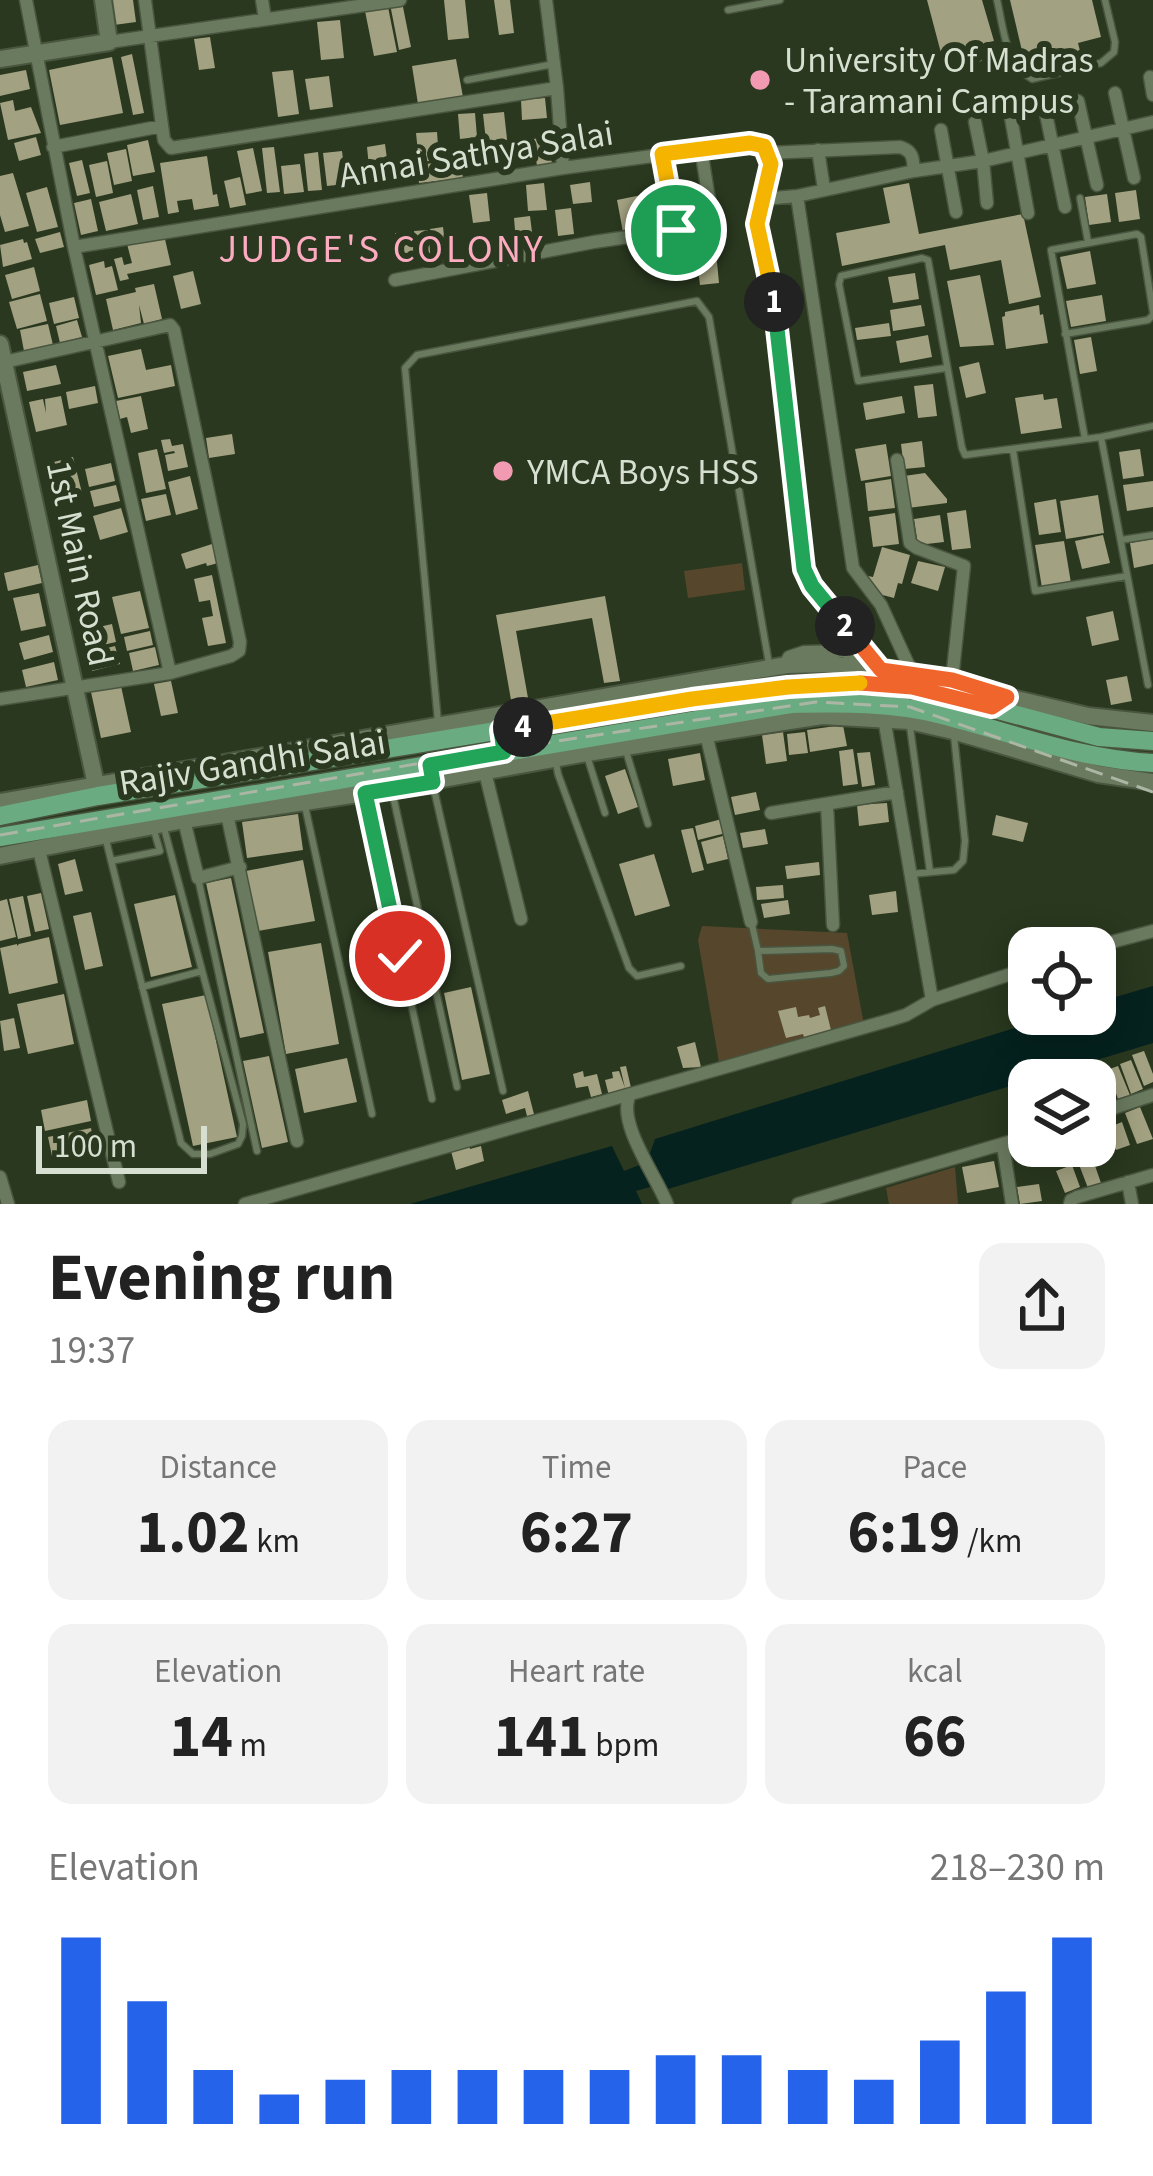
<!DOCTYPE html>
<html lang="en">
<head>
<meta charset="utf-8">
<style>
	body { margin:0; font-family:"Source Sans 3",sans-serif; background:#f2f2f2; color:#222; height:100vh; display:flex; flex-direction:column; font-size:45px; white-space:nowrap }
	* { box-sizing:border-box; margin:0 }
	p { font-size:39px; color:#767676 }
	.icon { flex:none; width:66px; height:66px; fill:none; stroke:currentColor; stroke-width:2; stroke-linecap:round; stroke-linejoin:round }
	.map { position:relative; height:1204px; overflow:hidden }
	.details { display:flex; flex-direction:column; background:#fff; flex:1 }
	.details>* { flex:none }
	.controls { position:absolute; left:1008px; top:927px; display:grid; gap:24px }
	.controls a { display:grid; place-items:center; width:108px; height:108px; border-radius:24px; background:#fff; box-shadow:0 6px 30px #0003; font-size:60px }
	.scale { position:absolute; left:36px; bottom:30px; width:171px; box-sizing:border-box; padding-left:12px; border:6px solid #d6dfd0; border-top:0; font-size:33px; line-height:42px; white-space:nowrap; color:#d6dfd0; -webkit-text-stroke:9px #2a381f; paint-order:stroke }
	.pin { position:absolute; display:grid; place-items:center; width:102px; height:102px; color:#fff; margin:-51px; border:6px solid #fff; border-radius:50%; box-shadow:0 3px 12px #0007 }
	.km { position:absolute; width:60px; height:60px; margin:-30px; border-radius:50%; background:#222; color:#fff; font-size:33px; line-height:60px; text-align:center }
	.round { display:grid; place-items:center; flex:none; width:126px; height:126px; border-radius:24px; background:#f2f2f2 }
	.head { display:flex; align-items:center; justify-content:space-between; height:204px; padding:0 48px }
	h1 { font-size:66px; font-weight:700; line-height:90px }
	.stats { display:grid; grid-template-columns:repeat(3,1fr); gap:18px; height:204px; padding:12px 48px }
	.stats div { display:grid; align-content:center; border-radius:24px; background:#f2f2f2; text-align:center }
	.stats b { font-size:60px; font-weight:700 }
	.stats small { font-size:33px; font-weight:400 }
	.stats p { font-size:33px }
	.chart { height:336px; padding:24px 48px }
	.chart p { display:flex; justify-content:space-between }
	.chart svg { width:100%; height:216px; margin-top:12px; stroke:#2563eb; stroke-width:6 }
	.map>svg:first-child { display:block }
</style>
</head>
<body>
<div class="map">
<svg width="1153" height="1204" viewBox="0 0 1153 1204">
	<rect width="100%" height="100%" fill="#2a381f"/>
	<path fill="#56472c" d="M742,563L745,590L688,598L684,571Z
		M702,926L847,933L865,1030L721,1074L698,940Z
		M955,1167L958,1204H889L886,1188Z"/>
	<path fill="#05221f" d="M1153,986V1043L668,1189L657,1185L636,1191L642,1204H410L612,1146L624,1171L647,1162L655,1139L1060,1014H1095V1003Z"/>
	<path fill="#a2a181" d="M111,0H133L136,22L114,25Z
		M444,0H465L469,38L448,40Z
		M494,0H510L514,33L499,35Z
		M927,0H982L994,41L984,43L989,59L959,67L953,49L941,53Z
		M1010,0H1092L1101,37L1078,43L1082,59L1056,66L1051,48L1023,55Z
		M402,2L411,47L399,50L390,4Z
		M388,7L397,52L374,56L365,11Z
		M340,20L344,58L321,60L317,22Z
		M210,37L215,68L199,70L194,39Z
		M132,54L144,113L133,115L121,57Z
		M112,57L123,113L60,125L49,70Z
		M456,59L463,97L418,104L412,66Z
		M26,70L30,89L0,96V75Z
		M293,70L299,114L278,117L272,72Z
		M329,76L333,107L310,110L305,79Z
		M545,98L547,118L522,120L521,100Z
		M13,100L15,111L31,107L41,133L8,140L0,103Z
		M504,112L508,148L487,150L483,114Z
		M475,113L477,137L460,139L458,114Z
		M437,132L439,160L419,162L416,133Z
		M601,134L604,149L573,154L570,138Z
		M36,137L41,155L19,161L14,143Z
		M548,137L552,164L537,166L533,139Z
		M148,140L155,172L133,176L127,145Z
		M385,144L389,174L370,177L367,147Z
		M274,147L280,192L267,193L262,148Z
		M253,148L262,191L246,194L237,151Z
		M126,149L132,181L114,185L107,153Z
		M342,151L346,184L327,186L323,153Z
		M318,152L322,190L308,191L304,154Z
		M207,156L213,195L217,194L219,206L194,210L192,199L177,201L179,212L168,214L160,163Z
		M82,160L90,193L77,196L69,163Z
		M460,160L463,178L419,183L417,165Z
		M107,161L113,193L96,197L89,165Z
		M300,164L304,192L284,194L281,166Z
		M13,173L29,226L5,232L0,215V176Z
		M240,177L246,205L230,208L224,181Z
		M590,182L592,202L573,204L570,185Z
		M544,183L547,210L528,211L526,185Z
		M909,183L919,234L1023,214L1041,297L1009,304L1001,260L950,270L945,245L842,266L836,233L890,223L883,188Z
		M153,186L159,217L143,220L137,190Z
		M47,187L58,227L37,232L26,193Z
		M1136,190L1140,219L1119,222L1115,193Z
		M656,192L662,224L623,232L617,200Z
		M487,193L490,221L473,223L469,195Z
		M131,194L138,224L106,231L99,202Z
		M1107,194L1111,222L1089,225L1085,197Z
		M91,199L98,231L81,235L74,203Z
		M571,208L574,234L558,236L555,210Z
		M530,216L533,240L516,242L514,218Z
		M443,227L447,261L434,262L430,229Z
		M428,230L431,261L418,262L414,231Z
		M60,232L64,247L40,253L35,239Z
		M412,232L415,260L398,262L395,233Z
		M164,235L171,265L127,274L129,279L120,281L114,259L122,257L124,265L132,263L127,244Z
		M23,239L24,243L27,242L32,259L3,267L0,245Z
		M1090,251L1096,284L1067,289L1060,257Z
		M716,252L719,283L700,285L696,254Z
		M104,261L105,268L112,266L118,290L96,295L89,265Z
		M34,267L40,291L12,299L5,275Z
		M193,271L201,304L181,309L173,276Z
		M915,273L919,299L893,303L888,277Z
		M980,275L994,345L960,347L947,281Z
		M154,284L162,319L144,324L139,305L141,323L113,330L106,299L136,292L135,288Z
		M40,294L47,321L17,329L9,302Z
		M1102,295L1106,321L1071,327L1066,301Z
		M74,297L79,318L54,324L49,303Z
		M921,305L925,326L893,331L890,310Z
		M1039,305L1040,315L1043,314L1048,343L1006,349L1002,317L1005,316V312Z
		M77,320L82,337L60,343L56,326Z
		M889,323L891,336L857,340L855,328Z
		M48,324L53,345L24,351L20,330Z
		M928,335L932,357L900,363L896,341Z
		M1091,337L1097,371L1080,374L1074,340Z
		M141,349L146,370L171,365L175,386L118,398L108,356Z
		M979,362L986,393L966,398L959,367Z
		M56,365L61,384L27,391L23,372Z
		M933,384L937,416L918,418L914,386Z
		M95,386L98,403L69,409L66,392Z
		M1043,394L1044,400L1057,398L1062,428L1021,434L1015,398Z
		M61,396L67,425L36,432L29,402L43,399L46,413L45,399Z
		M141,396L148,429L131,433L127,417L120,419L116,401Z
		M902,396L905,413L866,420L863,403Z
		M232,434L235,454L209,458L206,438Z
		M170,439L172,446L183,444L188,467L168,471L165,455L175,453L174,451L164,453L161,440Z
		M922,441L925,467L904,469L901,444Z
		M886,444L891,476L861,481L855,449Z
		M157,449L166,489L146,493L138,453Z
		M1140,449L1144,476L1123,479L1119,452Z
		M73,457L83,497L59,502L50,463Z
		M111,463L115,481L89,487L85,469Z
		M925,473L947,499V503L908,508L904,476Z
		M190,476L198,509L176,515L168,482Z
		M891,479L895,508L868,511L865,483Z
		M1153,481V507L1127,511L1123,485Z
		M116,485L120,501L94,507L90,491Z
		M166,494L171,515L146,521L141,499Z
		M1098,495L1104,533L1066,539L1060,501Z
		M1056,499L1061,532L1039,535L1034,503Z
		M121,508L128,532L100,540L93,516Z
		M966,510L971,548L952,550L947,513Z
		M895,513L899,544L873,547L869,517Z
		M940,515L944,542L918,545L914,519Z
		M1103,535L1110,563L1082,569L1075,541Z
		M1153,539V564L1134,568L1130,543Z
		M1064,541L1071,583L1042,588L1035,545Z
		M212,544L218,563L207,566L206,563L186,569L181,554Z
		M882,547L910,555L902,584L898,583L894,598L875,593L868,576L873,577Z
		M918,561L945,567L938,591L911,583Z
		M38,565L42,583L8,591L4,573Z
		M212,575L226,643L208,646L202,618L213,616L210,600L199,602L194,579Z
		M140,591L149,628L121,634L112,597Z
		M39,593L46,626L21,631L13,598Z
		M605,596L620,681L604,683L592,618L516,631L528,698L511,700L496,615Z
		M1113,611L1119,640L1092,646L1086,617Z
		M112,624L116,642L85,649L81,631Z
		M150,631L153,645L127,651L124,637Z
		M49,635L53,652L24,660L19,643Z
		M115,646L120,664L92,671L88,653Z
		M155,647L159,665L133,671L129,653Z
		M54,662L58,680L26,687L22,670Z
		M1127,676L1132,701L1111,705L1106,680Z
		M171,681L178,713L161,716L154,684Z
		M121,686L131,732L101,738L91,692Z
		M843,725L847,746L810,752L807,730Z
		M783,732L787,761L766,764L762,735Z
		M805,732L808,753L789,755L787,734Z
		M853,749L858,784L843,786L839,751Z
		M870,752L875,785L862,787L857,753Z
		M700,753L705,780L673,786L668,759Z
		M625,769L638,807L618,814L605,776Z
		M756,792L760,810L735,815L731,797Z
		M887,803L889,822L859,826L857,805Z
		M298,814L303,850L247,858L242,822Z
		M996,815L1028,823L1023,842L992,835Z
		M722,819L726,833L698,840L695,826Z
		M693,828L704,870L692,873L681,830Z
		M765,829L768,844L743,848L740,833Z
		M723,836L728,859L707,864L701,842Z
		M654,854L670,906L635,916L619,864Z
		M75,859L83,891L65,895L58,864Z
		M303,860L315,921L258,931L246,871Z
		M819,862L820,875L787,879L785,866Z
		M231,878L264,1033L240,1038L206,883Z
		M783,885L784,898L757,900L756,887Z
		M896,891L898,912L872,915L869,895Z
		M41,893L49,929L35,932L27,896Z
		M175,895L192,967L151,977L134,904Z
		M23,896L31,936L18,939L9,899Z
		M7,899L16,937L0,941V901Z
		M788,900L790,914L764,918L761,904Z
		M91,912L103,966L85,970L73,916Z
		M49,937L58,983L9,994L0,948L17,944V946L19,944Z
		M321,943L339,1044L286,1054L268,952Z
		M471,987L490,1074L462,1080L444,993Z
		M64,994L74,1044L28,1054L17,1004Z
		M206,995L237,1137L193,1146L162,1004Z
		M825,1006L831,1030L816,1036L804,1037L803,1034L786,1038L778,1011L796,1007L798,1017L809,1015L810,1018L820,1015L818,1008Z
		M14,1018L20,1048L4,1051L0,1021Z
		M695,1042L701,1067L683,1068L677,1047Z
		M1144,1051L1153,1074V1082L1144,1086L1132,1055Z
		M269,1056L288,1142L262,1148L243,1061Z
		M347,1058L357,1102L304,1113L295,1069Z
		M1131,1060L1143,1089L1131,1094L1120,1064Z
		M626,1066L632,1092L610,1100L605,1080L613,1078L612,1072L619,1071L625,1088L620,1067Z
		M1118,1066L1132,1100L1120,1104L1107,1070Z
		M583,1071L584,1077L597,1074L602,1094L591,1097L588,1086L576,1088L573,1074Z
		M528,1091L535,1118L528,1120L525,1108L506,1114L502,1100Z
		M87,1100L91,1121L45,1131L41,1110Z
		M1140,1107L1153,1139L1137,1144L1125,1113Z
		M1122,1122L1130,1145L1116,1150L1107,1128Z
		M91,1128L95,1147L52,1156L48,1137Z
		M469,1146L470,1149L481,1146L484,1161L456,1170L451,1151Z
		M1092,1157L1101,1183L1088,1188L1078,1162Z
		M994,1161L999,1187L967,1193L962,1167Z
		M1072,1165L1080,1187L1065,1193L1056,1171Z
		M1039,1184L1042,1201L1020,1204L1017,1187Z"/>
	<g fill="none" stroke-linecap="round" stroke-linejoin="round">
		<g stroke="#49553f" stroke-width="9">
			<path id="lane" d="M997,0C1004,29 1004,62 1032,79L1101,63L1114,52L1115,42L1105,0
				M728,10L780,0
				M467,80L554,64
				M1080,198L1088,242
				M1065,334L1148,320L1153,315
				M946,368L858,381L839,284L841,276L922,258L928,260L962,448L965,455L1101,437L1153,426
				M1101,437L1148,685
				M1085,439L1051,250L1137,234L1141,237L1153,312
				M1013,450L1035,591L1127,576
				M1121,540L1153,535
				M438,722L405,368L417,355L697,301L709,317L769,664
				M910,727L930,872
				M626,751L648,824
				M587,756L605,813
				M556,762L558,774L629,968L637,976L681,966
				M433,785L503,1091
				M392,791L457,1087
				M366,796L432,1099
				M305,806L372,1114
				M105,836L181,1143L193,1154H210L238,1144L242,1136L243,1124L164,828
				M111,861L160,851L153,827
				M911,874L954,870L963,861L965,841L954,736
				M198,878L257,1151
				M752,925L758,951L832,949L841,951L844,966L839,971L831,973L768,979L761,973L758,951
				M142,987L202,971"/>
		</g>
		<g stroke="#49553f" stroke-width="15">
			<path id="street" d="M26,0L74,247L170,673
				M145,0L164,140L171,148L557,88
				M262,0L265,19
				M546,0L557,88L563,168
				M109,42L400,0
				M1150,77L1153,95
				M1115,93L1134,178
				M1078,101L1097,185
				M1045,109L1065,207
				M1011,118L1028,213
				M975,122L983,161L987,203
				M941,130L956,212
				M53,147L162,126
				M701,149L712,218
				M818,150L824,189
				M768,153L900,147C913,151 913,158 914,171
				M797,196L853,568L881,605L913,675
				M763,199L797,196L914,171L983,161L1153,122
				M74,247L563,168L750,143L763,146L771,164L757,224L775,305L804,569L812,586L881,670
				M395,280L594,242L675,230L662,155
				M0,363L170,325L174,330L240,642L239,651L231,656L170,673L0,699
				M897,460L910,543L917,548L964,566L952,680
				M785,665L789,657L804,652L847,651L855,667
				M884,718L932,1000
				M706,734L751,922
				M485,772L521,919
				M827,804L833,925
				M771,813L897,792
				M227,814L297,1141
				M184,820L198,878L240,867
				M39,850L119,1182
				M1089,948L1153,931
				M629,1097C618,1124 656,1176 667,1204
				M1095,1114L1153,1095
				M1003,1145L1012,1204
				M0,1177L8,1204
				M1128,1182L1132,1204
				M245,1204L890,1020L906,1015L932,1000L1029,968
				M798,1204L1029,1136
				M1070,1204L1071,1200L1077,1197L1153,1175"/>
		</g>
		<g stroke="#49553f" stroke-width="20">
			<path id="secondary" d="M0,59L109,42L103,0
				M0,344L98,794
				M0,802L787,665L828,664L952,680L995,694L1088,716L1153,723
				M0,856L184,820L365,793L587,753L822,716L909,721L953,731L1098,774L1153,782"/>
		</g>
		<g stroke="#49553f" stroke-width="21">
			<path id="primary" d="M0,816L98,796L692,699L844,682L912,687L1099,737L1153,741
				M0,837L791,704C841,703 893,702 942,715C1013,733 1079,759 1153,763"/>
		</g>
		<use href="#lane" stroke="#6a7a5f" stroke-width="6"/>
		<use href="#street" stroke="#6a7a5f" stroke-width="12"/>
		<use href="#secondary" stroke="#6a7a5f" stroke-width="16"/>
		<use href="#primary" stroke="#6bab81" stroke-width="18"/>
		<path stroke="#acb6a4" stroke-width="3" stroke-dasharray="18 9" stroke-linecap="butt" d="M0,835L504,749L816,702L910,707L1153,792"/>
	</g>
	<g fill="none" stroke-linecap="round" stroke-linejoin="round">
		<g stroke="#fff" stroke-width="24">
			<path id="split-1" d="M676,230L662,154L750,143L764,146L771,164L757,224L774,302"/>
		</g>
		<g stroke="#fff" stroke-width="24">
			<path id="split-2" d="M774,302L804,569L812,586L845,626"/>
		</g>
		<g stroke="#fff" stroke-width="24">
			<path id="split-3" d="M845,626L881,670L952,680L1007,697L992,707L912,687L860,683"/>
		</g>
		<g stroke="#fff" stroke-width="24">
			<path id="split-4" d="M523,727L692,699L788,687L860,683"/>
		</g>
		<g stroke="#fff" stroke-width="24">
			<path id="split-5" d="M400,956L365,793L433,782L430,765L504,752L501,730L523,727"/>
		</g>
		<use href="#split-1" stroke="#f5b400" stroke-width="15"/>
		<use href="#split-2" stroke="#22a559" stroke-width="15"/>
		<use href="#split-3" stroke="#f0652b" stroke-width="15"/>
		<use href="#split-4" stroke="#f5b400" stroke-width="15"/>
		<use href="#split-5" stroke="#22a559" stroke-width="15"/>
	</g>
	<g fill="#f19ab1" stroke="#2a381f" stroke-width="4.5">
		<circle cx="760" cy="80" r="12"/>
		<circle cx="503" cy="471" r="12"/>
	</g>
	<g text-anchor="middle" stroke-width="12" stroke-linejoin="round" paint-order="stroke">
		<g font-size="36" fill="#d6dfd0" stroke="#2a381f" text-anchor="start">
			<text x="784" y="72">University Of Madras<tspan x="784" dy="41">- Taramani Campus</tspan></text>
			<text x="527" y="484">YMCA Boys HSS</text>
		</g>
		<g font-size="36" fill="#d6dfd0" stroke="#2a381f">
			<text transform="translate(476 153) rotate(-9)" y="13">Annai Sathya Salai</text>
			<text transform="translate(81 563) rotate(78)" y="13">1st Main Road</text>
			<text transform="translate(252 761) rotate(-9)" y="13">Rajiv Gandhi Salai</text>
		</g>
		<g font-size="39" letter-spacing="3" fill="#fdabc0" stroke="#2a381f">
			<text x="382" y="262">JUDGE'S COLONY</text>
		</g>
	</g>
</svg>
<div class="controls">
<a><svg class="icon" aria-label="locate" viewBox="0 0 24 24"><circle cx="12" cy="12" r="6"/><path d="M12 2v4M12 18v4M2 12h4M18 12h4"/></svg></a>
<a><svg class="icon" aria-label="layers" viewBox="0 0 24 24"><path d="M12 4l9 5-9 5-9-5zM3 14l9 5 9-5"/></svg></a>
</div>
<div class="scale">100 m</div>
<div class="pin" style="left:676px;top:230px;background:#1e9e55"><svg class="icon" aria-label="arrive" viewBox="0 0 24 24"><path d="M6 21V4h12l-3 4 3 4H6"/></svg></div>
<div class="pin" style="left:400px;top:956px;background:#d93025"><svg class="icon" aria-label="check" viewBox="0 0 24 24"><path d="M5 12l5 5 9-10"/></svg></div>
<b class="km" style="left:774px;top:302px">1</b>
<b class="km" style="left:845px;top:626px">2</b>
<b class="km" style="left:523px;top:727px">4</b>
</div>
<section class="details">
<div class="head"><div><h1>Evening run</h1><p>19:37</p></div><a class="round"><svg class="icon" aria-label="share" viewBox="0 0 24 24"><path d="M12 15V3M7 8l5-5 5 5M5 13v7h14v-7"/></svg></a></div>
<div class="stats">
<div><p>Distance</p><b>1.02<small> km</small></b></div>
<div><p>Time</p><b>6:27</b></div>
<div><p>Pace</p><b>6:19<small> /km</small></b></div>
</div>
<div class="stats">
<div><p>Elevation</p><b>14<small> m</small></b></div>
<div><p>Heart rate</p><b>141<small> bpm</small></b></div>
<div><p>kcal</p><b>66</b></div>
</div>
<div class="chart"><p><span>Elevation</span>218–230 m</p>
<svg viewBox="0 0 160 44" preserveAspectRatio="none"><path d="M5 44V6M15 44V19M25 44V33M35 44V38M45 44V35M55 44V33M65 44V33M75 44V33M85 44V33M95 44V30M105 44V30M115 44V33M125 44V35M135 44V27M145 44V17M155 44V6"/></svg>
</div>
</section>
</body>
</html>
